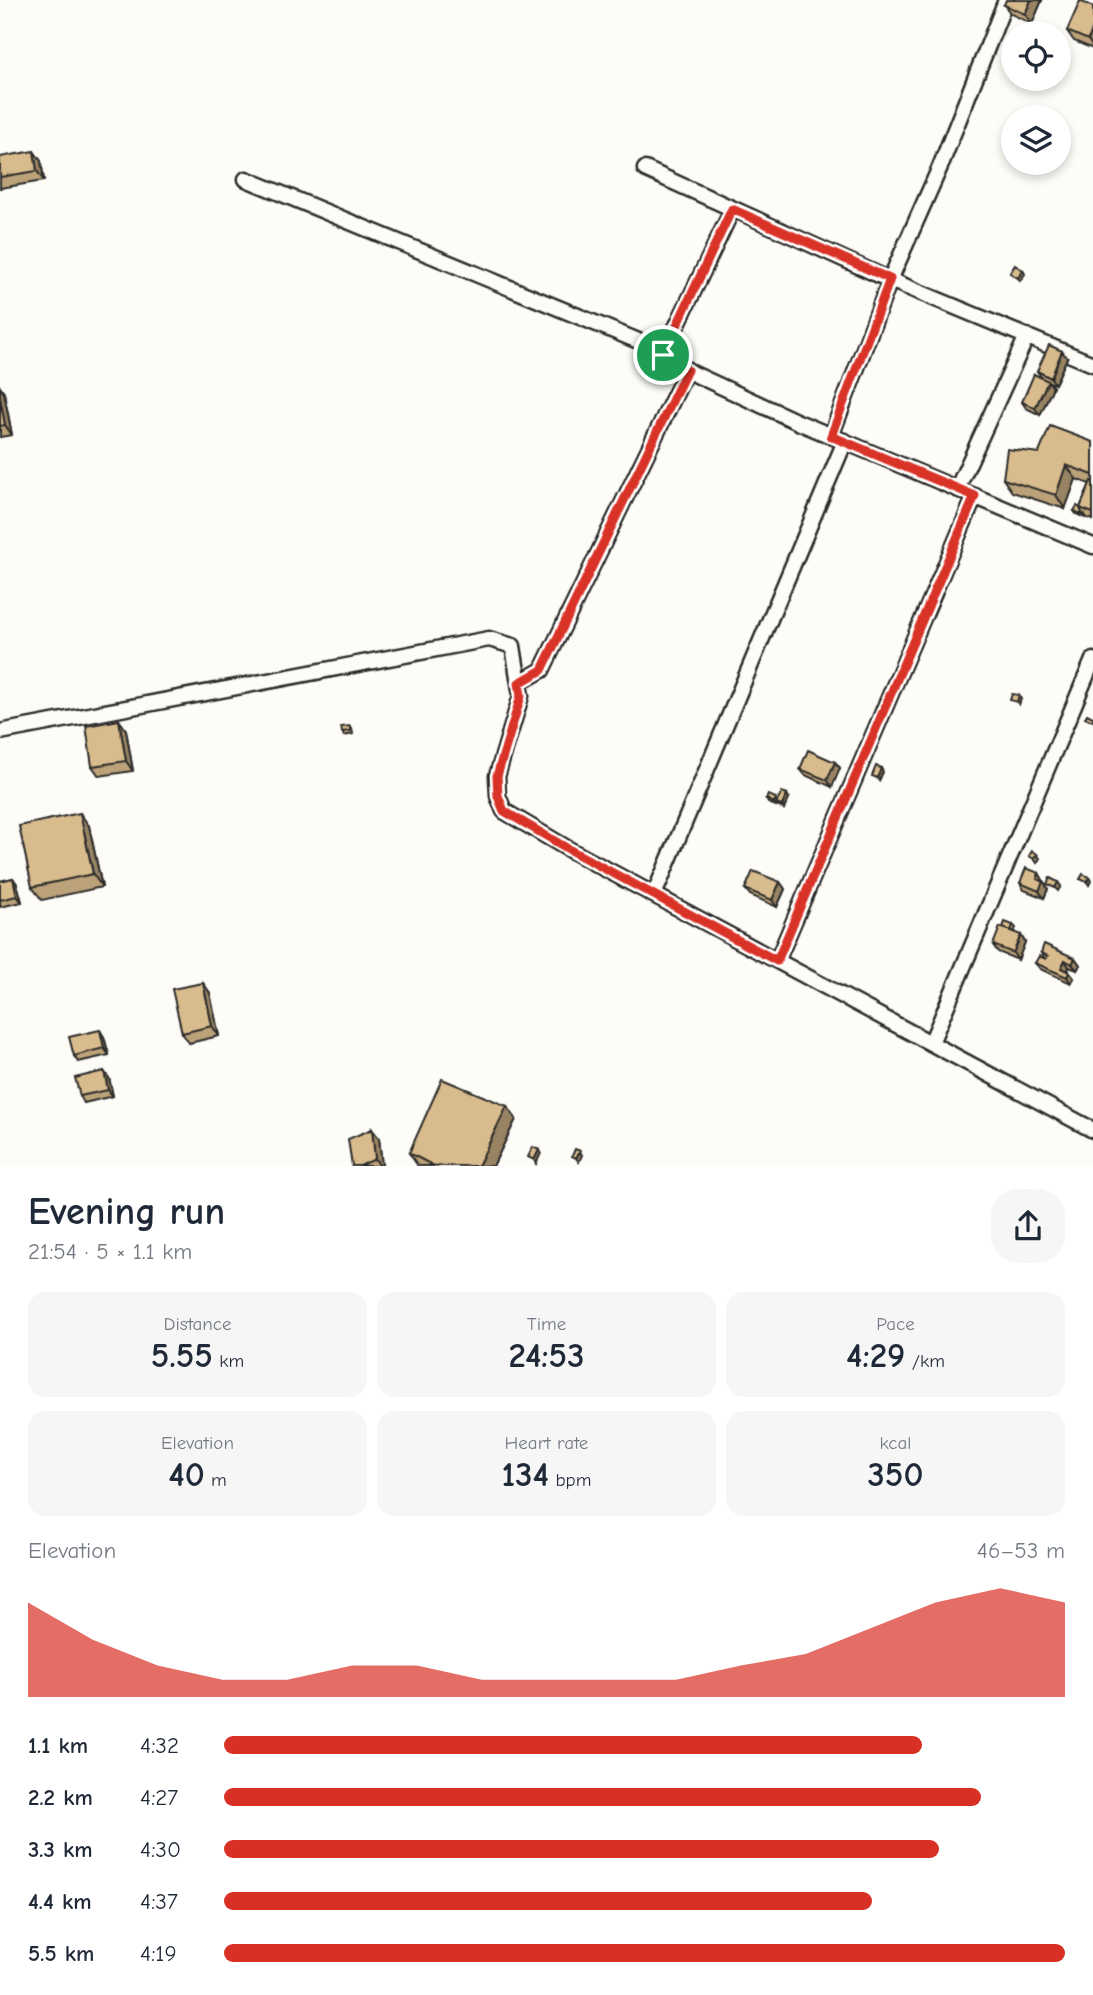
<!DOCTYPE html>
<html lang="en">
<head>
<meta charset="utf-8">
<style>
	body { margin:0; font-family:"Comic Neue",sans-serif; background:#f6f6f7; color:#1f2937; height:100vh; display:flex; flex-direction:column; font-size:26px; white-space:nowrap }
	* { box-sizing:border-box; margin:0 }
	p { font-size:23px; color:#747a83 }
	.icon { flex:none; width:38px; height:38px; fill:none; stroke:currentColor; stroke-width:2; stroke-linecap:round; stroke-linejoin:round }
	.map { position:relative; height:1166px; overflow:hidden }
	.details { display:flex; flex-direction:column; background:#fff; flex:1 }
	.details>* { flex:none }
	.controls { position:absolute; left:1001px; top:21px; display:grid; gap:14px }
	.controls a { display:grid; place-items:center; width:70px; height:70px; border-radius:50%; background:#fff; box-shadow:0 4px 10px #0003; font-size:35px }
	.pin { position:absolute; display:grid; place-items:center; width:60px; height:60px; color:#fff; margin:-30px; border:4px solid #fff; border-radius:50%; box-shadow:0 2px 7px #0007 }
	.round { display:grid; place-items:center; flex:none; width:74px; height:74px; border-radius:28px; background:#f6f6f7 }
	.head { display:flex; align-items:center; justify-content:space-between; height:119px; padding:0 28px }
	h1 { font-size:38px; font-weight:700; line-height:52px }
	.metrics { display:grid; grid-template-columns:repeat(3,1fr); gap:10px; height:119px; padding:7px 28px }
	.metrics div { display:grid; align-content:center; border-radius:18px; background:#f6f6f7; text-align:center }
	.metrics b { font-size:35px; font-weight:700 }
	.metrics small { font-size:19px; font-weight:400 }
	.metrics p { font-size:19px }
	.chart { height:196px; padding:14px 28px }
	.chart p { display:flex; justify-content:space-between }
	.chart svg { width:100%; height:126px; margin-top:7px; fill:#d93025; opacity:.7 }
	ul { padding:0 28px; list-style:none; font-size:23px }
	li { display:grid; grid-template-columns:112px 84px 1fr; align-items:center; height:52px }
	li i { height:18px; border-radius:9px; background:#d93025 }
	.map>svg:first-child { display:block }
</style>
</head>
<body>
<div class="map">
<svg width="1093" height="1166" viewBox="0 0 1093 1166">
	<rect width="100%" height="100%" fill="#fdfcf7"/>
	<filter id="ink" filterUnits="userSpaceOnUse"><feTurbulence type="fractalNoise" baseFrequency=".0143" numOctaves="2"/><feDisplacementMap in="SourceGraphic" scale="14" xChannelSelector="R" yChannelSelector="G"/><feConvolveMatrix kernelMatrix="1 2 1 2 8 2 1 2 1" color-interpolation-filters="sRGB"/></filter>
	<g filter="url(#ink)">
		<g fill="none" stroke-linecap="round" stroke-linejoin="round">
			<g stroke="#2b2b2b" stroke-width="19">
				<path id="street" d="M645,169L890,280L940,167L1006,0
					M246,179L648,345L692,373L798,422L1093,546
					M663,355L732,210
					M831,436L890,280L1093,364
					M957,489L1027,336
					M519,683L542,670L687,370
					M0,732L489,639L513,646L521,696L497,776L498,796L504,811L570,850L1093,1130
					M654,895L845,441
					M777,961L975,496
					M931,1043L1093,660"/>
			</g>
			<use href="#street" stroke="#fdfcf7" stroke-width="14"/>
		</g>
		<path fill="#bba279" stroke="#2b2b2b" stroke-width="2" d="M1042,0L1032,24L1011,14L1004,5Z
			M1093,7V49L1074,41L1067,31Z
			M0,157L41,161L44,181L0,188Z
			M1067,358L1055,384L1049,382L1053,387L1040,415L1026,408L1022,402L1041,377L1037,371Z
			M0,387L4,393L12,435L0,437Z
			M1093,442V520L1087,518L1085,515V518L1076,514L1074,511L1080,508L1090,484L1076,479L1065,509L1012,492L1003,479L1039,453Z
			M119,720L126,730L133,771L99,776L92,766Z
			M352,729L353,734L344,736L342,732Z
			M835,762L840,768L832,787L805,775L800,769Z
			M789,798L784,809L779,807L777,805L776,806L768,803L766,799L778,801Z
			M89,826L102,887L42,900L32,887Z
			M1039,873L1048,889L1044,898L1024,890L1020,883Z
			M13,878L17,884L22,902L0,907V881Z
			M780,882L785,889L777,907L750,895L745,889Z
			M1013,925L1016,928L1014,932L1025,942L1018,960L998,952L993,945Z
			M1041,953L1075,958L1080,965L1077,970L1069,967L1068,971L1074,978L1071,983L1040,969L1035,963L1045,959Z
			M203,983L210,993L219,1036L189,1043L182,1033Z
			M104,1037L109,1055L78,1062L74,1056Z
			M109,1078L113,1096L84,1103L80,1096Z
			M507,1106L516,1119L493,1166H418L409,1153Z
			M379,1138L382,1166H352Z"/>
		<path fill="#988463" stroke="#2b2b2b" stroke-width="2" d="M1031,0H1042L1032,24L1025,14Z
			M1093,28V47L1088,40Z
			M34,151L41,161L44,181L37,171Z
			M1023,270L1025,274L1020,281L1018,278Z
			M1062,351L1067,358L1055,384L1051,378Z
			M1048,381L1053,387L1040,415L1035,408Z
			M0,387L4,393L12,435L5,425L0,398Z
			M1066,465L1076,479L1065,509L1056,495Z
			M1019,695L1021,699L1019,705L1017,702Z
			M119,720L126,730L133,771L126,761Z
			M835,762L840,768L832,787L827,780Z
			M881,768L883,772L879,781L877,778Z
			M787,794L789,798L784,809L782,806Z
			M80,813L89,826L102,887L93,874Z
			M1037,854L1040,858L1037,863L1034,859Z
			M1039,873L1048,889L1044,898L1039,891L1037,879Z
			M1089,877L1091,881L1089,885L1087,882Z
			M13,878L17,884L22,902L17,896Z
			M780,882L785,889L777,907L772,900Z
			M1058,882L1061,886L1058,891L1055,888Z
			M1021,935L1025,942L1018,960L1013,953Z
			M1075,958L1080,965L1077,970L1072,964Z
			M1065,960L1069,967L1066,975L1061,968Z
			M1069,972L1074,978L1071,983L1067,977Z
			M203,983L210,993L219,1036L212,1026Z
			M100,1030L104,1037L109,1055L104,1048Z
			M104,1071L109,1078L113,1096L108,1090Z
			M507,1106L516,1119L493,1166H478Z
			M372,1129L379,1138L382,1166H380L375,1159Z
			M539,1150L541,1153L536,1164L534,1160Z
			M580,1151L582,1155L579,1162L576,1158Z"/>
		<path fill="#d9bc8d" stroke="#2b2b2b" stroke-width="2" d="M1006,0H1031L1025,14L1004,5Z
			M1080,1L1093,7V28L1088,40L1067,31Z
			M34,151L37,171L0,177V157Z
			M1015,265L1023,270L1018,278L1010,273Z
			M1049,345L1062,351L1051,378L1037,371Z
			M1034,374L1048,381L1035,408L1022,402Z
			M0,398L5,425L0,426Z
			M1050,426L1093,442V475L1066,465L1056,495L1003,479L1007,449L1039,453Z
			M1091,481L1093,482V513L1080,508Z
			M1077,506L1080,508L1083,515L1074,511Z
			M1012,694L1019,695L1017,702L1010,700Z
			M1087,714L1093,717V721L1085,718Z
			M119,720L126,761L92,766L86,726Z
			M350,726V731L342,732L341,727Z
			M808,750L835,762L827,780L800,769Z
			M876,766L881,768L877,778L872,776Z
			M782,792L787,794L782,806L776,804Z
			M768,795L776,798L774,803L766,799Z
			M80,813L93,874L32,887L19,826Z
			M1032,851L1037,854L1034,859L1029,856Z
			M1026,868L1039,873L1037,879L1043,882L1039,891L1020,883Z
			M753,871L780,882L772,900L745,889Z
			M1083,874L1089,877L1087,882L1080,879Z
			M13,878L17,896L0,900V881Z
			M1050,878L1058,882L1055,888L1047,884Z
			M1005,922L1013,925L1011,931L1003,928Z
			M1000,927L1021,935L1013,953L993,945Z
			M1044,944L1075,958L1072,964L1065,960L1061,968L1069,972L1067,977L1035,963L1039,956L1046,959L1048,956L1041,953Z
			M203,983L212,1026L182,1033L172,989Z
			M100,1030L104,1048L74,1056L69,1037Z
			M104,1071L108,1090L80,1096L75,1078Z
			M442,1079L507,1106L478,1166H434L409,1153Z
			M372,1129L375,1159L360,1166H352L348,1139Z
			M533,1147L539,1150L534,1160L528,1157Z
			M575,1149L580,1151L576,1158L572,1156Z"/>
	</g>
	<g fill="none" stroke-linecap="round" stroke-linejoin="round" filter="url(#ink)">
		<g stroke="#fff" stroke-width="14">
			<path id="route" d="M732,209L890,279L831,436L975,496L777,961L570,850L504,811L498,796L497,776L521,696L519,683L542,670L687,370L663,355Z"/>
		</g>
		<use href="#route" stroke="#d93025" stroke-width="9"/>
	</g>
</svg>
<div class="controls">
<a><svg class="icon" aria-label="locate" viewBox="0 0 24 24"><circle cx="12" cy="12" r="6"/><path d="M12 2v4M12 18v4M2 12h4M18 12h4"/></svg></a>
<a><svg class="icon" aria-label="layers" viewBox="0 0 24 24"><path d="M12 4l9 5-9 5-9-5zM3 14l9 5 9-5"/></svg></a>
</div>
<div class="pin" style="left:663px;top:355px;background:#1e9e55"><svg class="icon" aria-label="arrive" viewBox="0 0 24 24"><path d="M6 21V4h12l-3 4 3 4H6"/></svg></div>
</div>
<section class="details">
<div class="head"><div><h1>Evening run</h1><p>21:54 · 5 × 1.1 km</p></div><a class="round"><svg class="icon" aria-label="share" viewBox="0 0 24 24"><path d="M12 15V3M7 8l5-5 5 5M5 13v7h14v-7"/></svg></a></div>
<div class="metrics">
<div><p>Distance</p><b>5.55<small> km</small></b></div>
<div><p>Time</p><b>24:53</b></div>
<div><p>Pace</p><b>4:29<small> /km</small></b></div>
</div>
<div class="metrics">
<div><p>Elevation</p><b>40<small> m</small></b></div>
<div><p>Heart rate</p><b>134<small> bpm</small></b></div>
<div><p>kcal</p><b>350</b></div>
</div>
<div class="chart"><p><span>Elevation</span>46–53 m</p>
<svg viewBox="0 0 160 44" preserveAspectRatio="none"><path d="M0 44V11L10 24L20 33L30 38L40 38L50 33L60 33L70 38L80 38L90 38L100 38L110 33L120 29L130 20L140 11L150 6L160 11V44z"/></svg>
</div>
<ul>
<li><b>1.1 km</b>4:32<i style="width:83%"></i></li>
<li><b>2.2 km</b>4:27<i style="width:90%"></i></li>
<li><b>3.3 km</b>4:30<i style="width:85%"></i></li>
<li><b>4.4 km</b>4:37<i style="width:77%"></i></li>
<li><b>5.5 km</b>4:19<i style="width:100%"></i></li>
</ul>
</section>
</body>
</html>
